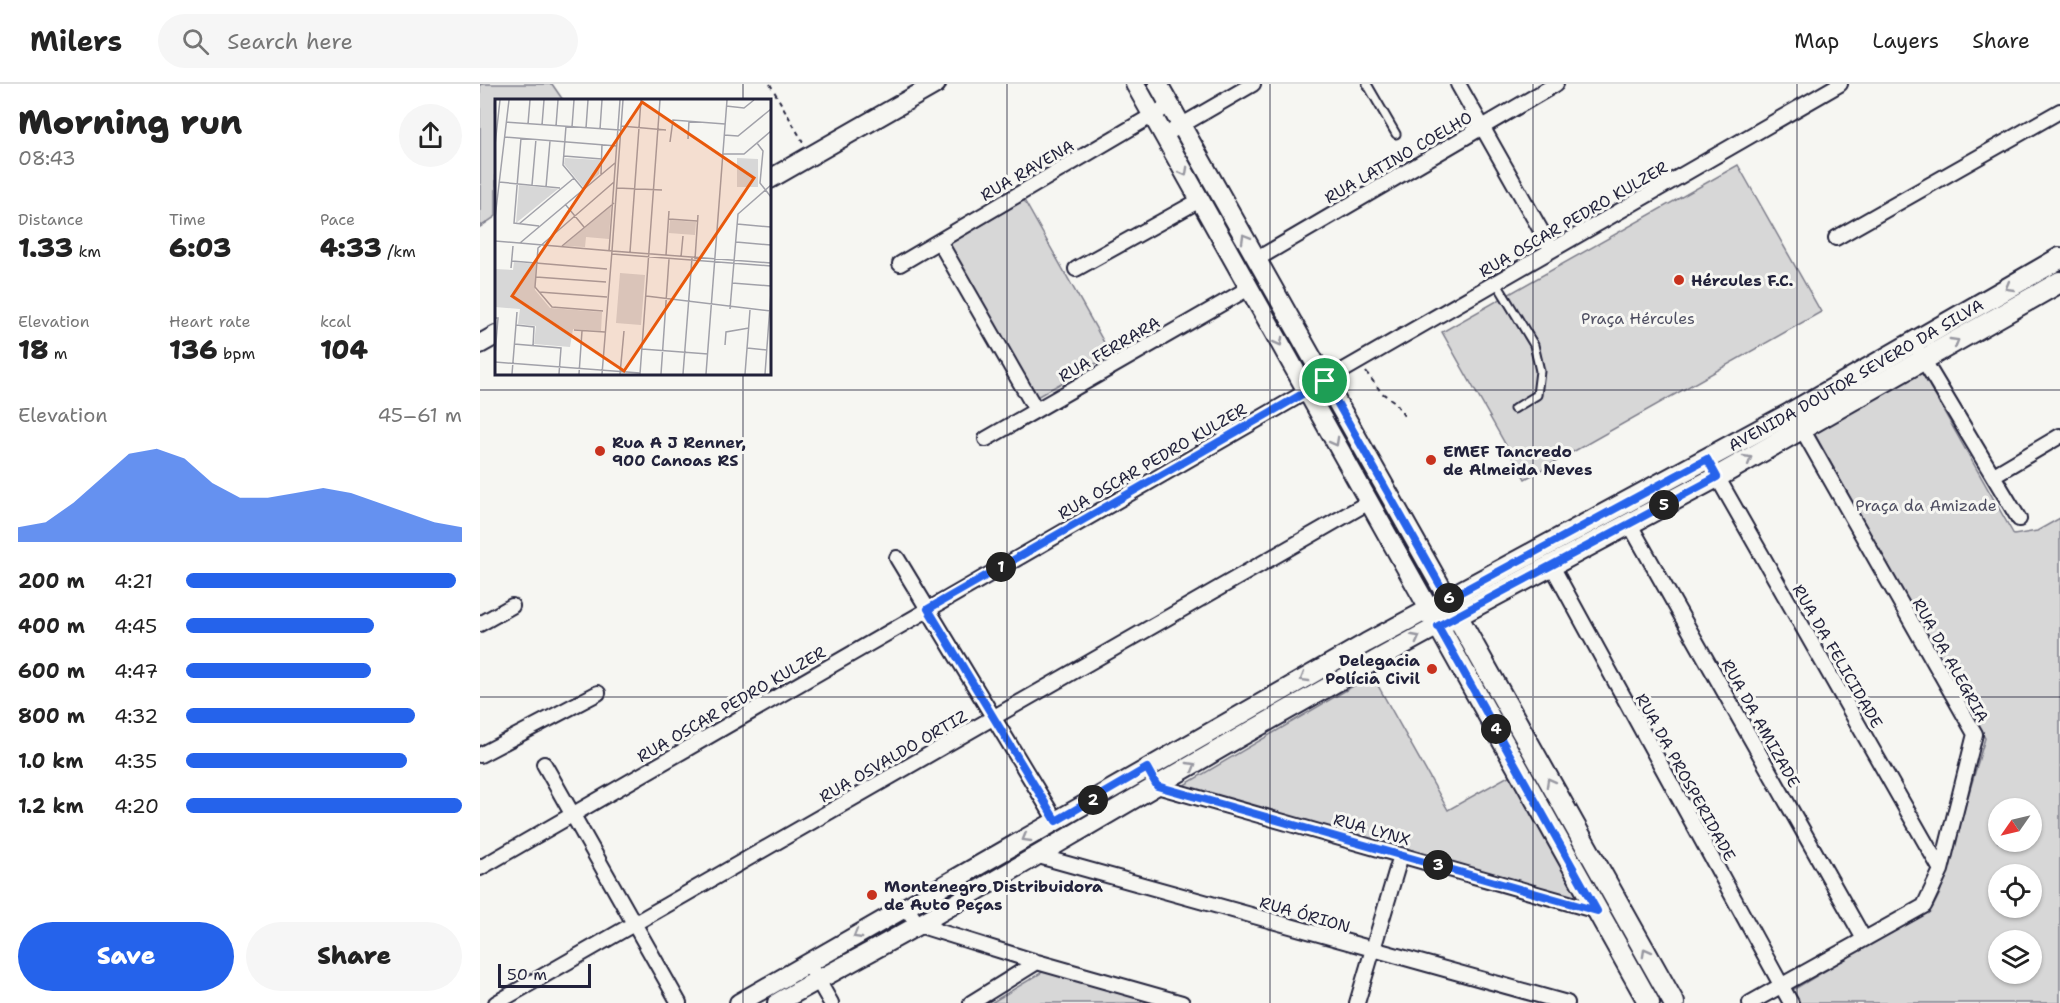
<!DOCTYPE html>
<html lang="en">
<head>
<meta charset="utf-8">
<style>
	body { margin:0; font-family:"Shantell Sans",sans-serif; background:#f6f6f6; color:#222; height:100vh; display:flex; flex-direction:column; font-size:22px; white-space:nowrap }
	* { box-sizing:border-box; margin:0 }
	p { font-size:20px; color:#767676 }
	.icon { flex:none; width:33px; height:33px; fill:none; stroke:currentColor; stroke-width:2; stroke-linecap:round; stroke-linejoin:round }
	.map { position:relative; flex:1; overflow:hidden }
	.panel { display:flex; flex-direction:column; background:#fff; width:480px }
	.panel>* { flex:none }
	.needle { width:39px; rotate:236deg }
	.buttons { position:absolute; left:1508px; top:714px; display:grid; gap:12px }
	.buttons a { display:grid; place-items:center; width:54px; height:54px; border-radius:50%; background:#fff; box-shadow:0 2px 4px #0004; font-size:30px }
	.scale { position:absolute; left:18px; bottom:15px; width:93px; box-sizing:border-box; padding-left:6px; border:3px solid #22223b; border-top:0; font-size:16px; line-height:21px; white-space:nowrap; color:#22223b; -webkit-text-stroke:4px #f6f6f2; paint-order:stroke }
	.pin { position:absolute; display:grid; place-items:center; width:51px; height:51px; color:#fff; margin:-26px; border:3px solid #fff; border-radius:50%; box-shadow:0 2px 6px #0007 }
	.km { position:absolute; width:30px; height:30px; margin:-15px; border-radius:50%; background:#222; color:#fff; font-size:16px; line-height:30px; text-align:center }
	.round { display:grid; place-items:center; flex:none; width:63px; height:63px; border-radius:32px; background:#f6f6f6 }
	.headline { display:flex; align-items:center; justify-content:space-between; height:102px; padding:0 18px }
	h1 { font-size:33px; font-weight:800; line-height:45px }
	.metrics { display:grid; grid-template-columns:repeat(3,1fr); gap:9px; height:102px; padding:6px 18px }
	.metrics div { display:grid; align-content:center }
	.metrics b { font-size:26px; font-weight:800 }
	.metrics small { font-size:16px; font-weight:400 }
	.metrics p { font-size:16px }
	.chart { height:168px; padding:12px 18px }
	.chart p { display:flex; justify-content:space-between }
	.chart svg { width:100%; height:108px; margin-top:6px; fill:#2563eb; opacity:.7 }
	.cta { display:flex; gap:12px; margin-top:auto; padding:12px 18px }
	.cta a { flex:1; height:69px; border-radius:36px; background:#2563eb; color:#fff; font-size:24px; font-weight:800; line-height:69px; text-align:center }
	.cta a+a { background:#f6f6f6; color:#222 }
	ul { padding:0 18px; list-style:none; font-size:20px }
	li { display:grid; grid-template-columns:96px 72px 1fr; align-items:center; height:45px }
	li i { height:15px; border-radius:8px; background:#2563eb }
	header { display:flex; align-items:center; gap:36px; box-sizing:border-box; height:84px; padding:0 30px; background:#fff; border-bottom:2px solid #e0e0e0 }
	header strong { font-size:28px }
	nav { display:flex; gap:33px; margin-inline-start:auto; font-size:21px }
	.search { width:420px; height:54px; background:#f6f6f6; display:flex; align-items:center; gap:15px; box-sizing:border-box; padding:0 21px; border-radius:33px; color:#767676; font-size:22px }
	main { display:flex; flex:1; min-height:0 }
	.map>svg:first-child { display:block }
</style>
</head>
<body>
<header>
<strong>Milers</strong>
<div class="search"><svg class="icon" aria-label="search" viewBox="0 0 24 24"><circle cx="10" cy="10" r="6"/><path d="M15 15l6 6"/></svg>Search here</div>
<nav><a>Map</a><a>Layers</a><a>Share</a></nav>
</header>
<main>
<section class="panel">
<div class="headline"><div><h1>Morning run</h1><p>08:43</p></div><a class="round"><svg class="icon" aria-label="share" viewBox="0 0 24 24"><path d="M12 15V3M7 8l5-5 5 5M5 13v7h14v-7"/></svg></a></div>
<div class="metrics">
<div><p>Distance</p><b>1.33<small> km</small></b></div>
<div><p>Time</p><b>6:03</b></div>
<div><p>Pace</p><b>4:33<small> /km</small></b></div>
</div>
<div class="metrics">
<div><p>Elevation</p><b>18<small> m</small></b></div>
<div><p>Heart rate</p><b>136<small> bpm</small></b></div>
<div><p>kcal</p><b>104</b></div>
</div>
<div class="chart"><p><span>Elevation</span>45–61 m</p>
<svg viewBox="0 0 160 44" preserveAspectRatio="none"><path d="M0 44V38L10 36L20 28L30 18L40 8L50 6L60 10L70 20L80 26L90 26L100 24L110 22L120 24L130 28L140 32L150 36L160 38V44z"/></svg>
</div>
<ul>
<li><b>200 m</b>4:21<i style="width:98%"></i></li>
<li><b>400 m</b>4:45<i style="width:68%"></i></li>
<li><b>600 m</b>4:47<i style="width:67%"></i></li>
<li><b>800 m</b>4:32<i style="width:83%"></i></li>
<li><b>1.0 km</b>4:35<i style="width:80%"></i></li>
<li><b>1.2 km</b>4:20<i style="width:100%"></i></li>
</ul>
<div class="cta"><a>Save</a><a>Share</a></div>
</section>
<div class="map">
<svg width="1580" height="919" viewBox="0 0 1580 919">
	<rect width="100%" height="100%" fill="#f6f6f2"/>
	<filter id="ink" filterUnits="userSpaceOnUse"><feTurbulence type="fractalNoise" baseFrequency=".0167" numOctaves="2"/><feDisplacementMap in="SourceGraphic" scale="12" xChannelSelector="R" yChannelSelector="G"/><feConvolveMatrix kernelMatrix="1 2 1 2 8 2 1 2 1" color-interpolation-filters="sRGB"/></filter>
	<g filter="url(#ink)">
		<path fill="#d7d7d7" stroke="#7c7c89" stroke-width="1.5" fill-rule="evenodd" d="M0,0H72L83,16H16V132L0,143Z
			M1258,81L1341,228L1045,395L962,248Z
			M544,116L631,271L555,314L468,161Z
			M1441,287L1534,451L1557,447L1580,434V919H1318L1311,907L1453,823L1460,809L1505,654L1333,347ZM1518,724H1551V758H1518ZM1518,790H1551V824H1518ZM1518,856H1551V890H1518Z
			M892,591L968,726L1032,690L1105,818L699,704Z
			M564,887L672,919H511Z"/>
		<g fill="none" stroke-linecap="round" stroke-linejoin="round">
			<g stroke="#22223b" stroke-width="11">
				<path id="service" d="M887,0L916,50
					M1016,198L1054,261L1060,287L1057,311L1034,325"/>
			</g>
			<g stroke="#22223b" stroke-width="18">
				<path id="minor" d="M978,0L1072,166
					M683,52L773,0
					M1356,154L1580,27
					M459,157L556,326
					M777,175L1076,0
					M420,180L690,21
					M596,185L720,116
					M1440,270L1539,435
					M506,355L769,204
					M1227,375L1461,786
					M1514,391L1580,352
					M1149,439L1384,855
					M417,474L576,737
					M1072,482L1311,919
					M0,540L32,522
					M0,671L118,609
					M64,680L199,919
					M667,684L677,702L1117,827
					M555,771L1087,919
					M0,784L1360,0
					M426,823L438,841L557,878L702,919
					M328,879L351,919
					M16,919L889,418
					M491,919L557,878
					M877,919L921,771
					M1270,919L1444,822L1461,786L1495,650L1322,345"/>
			</g>
			<g stroke="#22223b" stroke-width="22">
				<path id="tertiary" d="M678,0L968,515
					M290,95L456,0
					M0,260L16,251
					M259,919L886,559L949,525L655,0
					M297,919C344,892 393,867 440,840C612,740 783,637 958,542"/>
			</g>
			<g stroke="#22223b" stroke-width="24">
				<g id="secondary">
					<path d="M971,521L1194,919"/>
					<path d="M958,542L1237,393L1580,198"/>
					<path id="s1" d="M1169,919L949,525L1311,329L1580,174"/>
				</g>
			</g>
			<path stroke="#22223b" stroke-width="2" stroke-dasharray="4.5 4.5" stroke-linecap="butt" d="M290,0L323,58
				M886,288L902,309L915,318L924,332"/>
			<use href="#service" stroke="#f6f6f2" stroke-width="7"/>
			<use href="#minor" stroke="#f6f6f2" stroke-width="14"/>
			<use href="#tertiary" stroke="#f6f6f2" stroke-width="18"/>
			<use href="#secondary" stroke="#f6f6f2" stroke-width="20"/>
		</g>
		<defs><path id="oneway-chevron" d="M-2-3.5L2.5 0L-2 3.5" fill="none" stroke-width="1.6" stroke-linecap="round" stroke-linejoin="round" transform="scale(1.5)"/></defs>
		<g stroke="#9797a0">
			<use href="#oneway-chevron" transform="translate(704 88) rotate(61)"/>
			<use href="#oneway-chevron" transform="translate(765 154) rotate(-120)"/>
			<use href="#oneway-chevron" transform="translate(1529 203) rotate(150)"/>
			<use href="#oneway-chevron" transform="translate(799 258) rotate(61)"/>
			<use href="#oneway-chevron" transform="translate(1475 258) rotate(-30)"/>
			<use href="#oneway-chevron" transform="translate(855 358) rotate(61)"/>
			<use href="#oneway-chevron" transform="translate(1268 375) rotate(-30)"/>
			<use href="#oneway-chevron" transform="translate(936 554) rotate(-28)"/>
			<use href="#oneway-chevron" transform="translate(824 594) rotate(150)"/>
			<use href="#oneway-chevron" transform="translate(712 682) rotate(-30)"/>
			<use href="#oneway-chevron" transform="translate(1070 698) rotate(-119)"/>
			<use href="#oneway-chevron" transform="translate(546 754) rotate(150)"/>
			<use href="#oneway-chevron" transform="translate(377 851) rotate(150)"/>
			<use href="#oneway-chevron" transform="translate(1166 868) rotate(-119)"/>
		</g>
	</g>
	<g fill="none" stroke-linecap="round" stroke-linejoin="round" filter="url(#ink)">
		<g stroke="#fff" stroke-width="12">
			<path id="route" d="M845,297L968,515L1227,375L1237,393L958,542L1117,827L677,702L667,684L576,737L448,525Z"/>
		</g>
		<use href="#route" stroke="#2563eb" stroke-width="8"/>
	</g>
	<path fill="none" stroke="#22223b" stroke-width="1.5" stroke-opacity="0.55" d="M263,0V16M527,0V919M790,0V919M1053,0V919M1317,0V919M263,290V919M0,306H1580M0,613H1580"/>
	<g fill="#c8321e" stroke="#f6f6f2" stroke-width="2">
		<circle cx="1199" cy="196" r="6"/>
		<circle cx="120" cy="367" r="6"/>
		<circle cx="951" cy="376" r="6"/>
		<circle cx="952" cy="585" r="6"/>
		<circle cx="392" cy="811" r="6"/>
	</g>
	<g text-anchor="middle" stroke-width="6" stroke-linejoin="round" paint-order="stroke">
		<g font-size="16" fill="#22223b" stroke="#f6f6f2">
			<text transform="translate(918 73) rotate(-30)" y="6">RUA LATINO COELHO</text>
			<text transform="translate(547 86) rotate(-30)" y="6">RUA RAVENA</text>
			<text transform="translate(1093 135) rotate(-30)" y="6">RUA OSCAR PEDRO KULZER</text>
			<text transform="translate(629 265) rotate(-30)" y="6">RUA FERRARA</text>
			<text dy="6" stroke="none"><textPath href="#s1" startOffset="938">AVENIDA DOUTOR SEVERO DA SILVA</textPath></text>
			<text transform="translate(672 377) rotate(-30)" y="6">RUA OSCAR PEDRO KULZER</text>
			<text transform="translate(1358 572) rotate(60)" y="6">RUA DA FELICIDADE</text>
			<text transform="translate(1471 576) rotate(61)" y="6">RUA DA ALEGRIA</text>
			<text transform="translate(251 620) rotate(-30)" y="6">RUA OSCAR PEDRO KULZER</text>
			<text transform="translate(1281 639) rotate(61)" y="6">RUA DA AMIZADE</text>
			<text transform="translate(413 672) rotate(-30)" y="6">RUA OSVALDO ORTIZ</text>
			<text transform="translate(1206 693) rotate(61)" y="6">RUA DA PROSPERIDADE</text>
			<text transform="translate(892 745) rotate(16)" y="6">RUA LYNX</text>
			<text transform="translate(825 830) rotate(16)" y="6">RUA ÓRION</text>
		</g>
		<g font-size="16" font-weight="bold" fill="#22223b" stroke="#f6f6f2" text-anchor="start">
			<text x="1211" y="202">Hércules F.C.</text>
			<text x="132" y="364">Rua A J Renner,<tspan x="132" dy="18">900 Canoas RS</tspan></text>
			<text x="963" y="373">EMEF Tancredo<tspan x="963" dy="18">de Almeida Neves</tspan></text>
			<text x="940" y="582" text-anchor="end">Delegacia<tspan x="940" dy="18">Polícia Civil</tspan></text>
			<text x="404" y="808">Montenegro Distribuidora<tspan x="404" dy="18">de Auto Peças</tspan></text>
		</g>
		<g font-size="16" fill="#4f4f62" stroke="#f6f6f2">
			<text x="1158" y="240">Praça Hércules</text>
			<text x="1446" y="427">Praça da Amizade</text>
		</g>
	</g>
	<g transform="translate(15 15)">
		<rect width="276" height="276" fill="#f6f6f2"/>
		<path d="M70,59L105,61L104,75L88,88L69,65ZM242,59L263,60V88H242ZM24,86L63,90L21,124ZM116,107L114,140L91,138L90,148L68,147ZM175,121L201,123L200,136L174,134ZM19,163L41,165L40,191L55,209L107,213L106,232L78,230L75,248L39,245L41,227L23,225L25,210L0,208V170L18,171ZM125,174L150,176L146,226L121,224Z" fill="#d7d7d7"/>
		<path fill="none" stroke="#a1a1a9" stroke-width="1.5" d="M128,1L117,152L276,164M231,7L249,9L259,1M11,23L125,31M33,25L35,1M47,26L49,1M61,27L63,1M71,27L68,66L88,90M126,27L171,31M77,28L79,1M91,29L93,1M105,30L107,1M229,36L243,37L276,10M10,38L122,47M26,39L19,124L44,127M193,40L194,22M175,43L178,21L230,25M262,44L268,52L265,84L276,98M0,46L5,1M228,55H249L276,32M69,57L107,60M106,75L107,45M4,83L65,89M37,86L41,40M51,88L55,42M122,89L167,91M70,105L89,128M0,119L14,1M174,120L202,122M24,125L79,79M242,125L276,128M0,142L117,152L107,275M241,143L276,146M25,144L120,64M67,147L119,104M114,152L125,1M135,153L146,1M117,155L276,167M171,156L174,112M186,158L188,137M200,160L203,116M17,162L112,170M16,169L18,147M41,178L111,183M237,184L276,187M44,193L112,198M151,197L276,212M235,210L243,115L276,86M108,212L57,208L40,188L43,149L119,83M0,219H3L0,256M21,226L39,228L38,247M79,231L110,233M19,245L66,249L64,275M230,246L231,233L254,229M252,249L272,251M147,250L213,255M0,263L145,274M17,275L22,213M84,275L87,232M125,275L129,232M145,275L165,1M166,275L174,160M188,275L197,159M211,275L232,1M250,275L255,211M270,275L276,193"/>
		<path fill="#e8590c" fill-opacity="0.15" stroke="#e8590c" stroke-width="3" d="M147,3L259,79L129,272L17,197Z"/>
		<rect width="276" height="276" fill="none" stroke="#22223b" stroke-width="3"/>
	</g>
</svg>
<div class="buttons">
<a><svg class="needle" viewBox="-14 -14 28 28"><path d="M0-13l5 13h-10z" fill="#e53935"/><path d="M0 13l5-13h-10z" fill="#767676"/></svg></a>
<a><svg class="icon" aria-label="locate" viewBox="0 0 24 24"><circle cx="12" cy="12" r="6"/><path d="M12 2v4M12 18v4M2 12h4M18 12h4"/></svg></a>
<a><svg class="icon" aria-label="layers" viewBox="0 0 24 24"><path d="M12 4l9 5-9 5-9-5zM3 14l9 5 9-5"/></svg></a>
</div>
<div class="scale">50 m</div>
<div class="pin" style="left:845px;top:297px;background:#1e9e55"><svg class="icon" aria-label="arrive" viewBox="0 0 24 24"><path d="M6 21V4h12l-3 4 3 4H6"/></svg></div>
<b class="km" style="left:521px;top:483px">1</b>
<b class="km" style="left:613px;top:716px">2</b>
<b class="km" style="left:958px;top:781px">3</b>
<b class="km" style="left:1016px;top:645px">4</b>
<b class="km" style="left:1184px;top:421px">5</b>
<b class="km" style="left:969px;top:514px">6</b>
</div>
</main>
</body>
</html>
